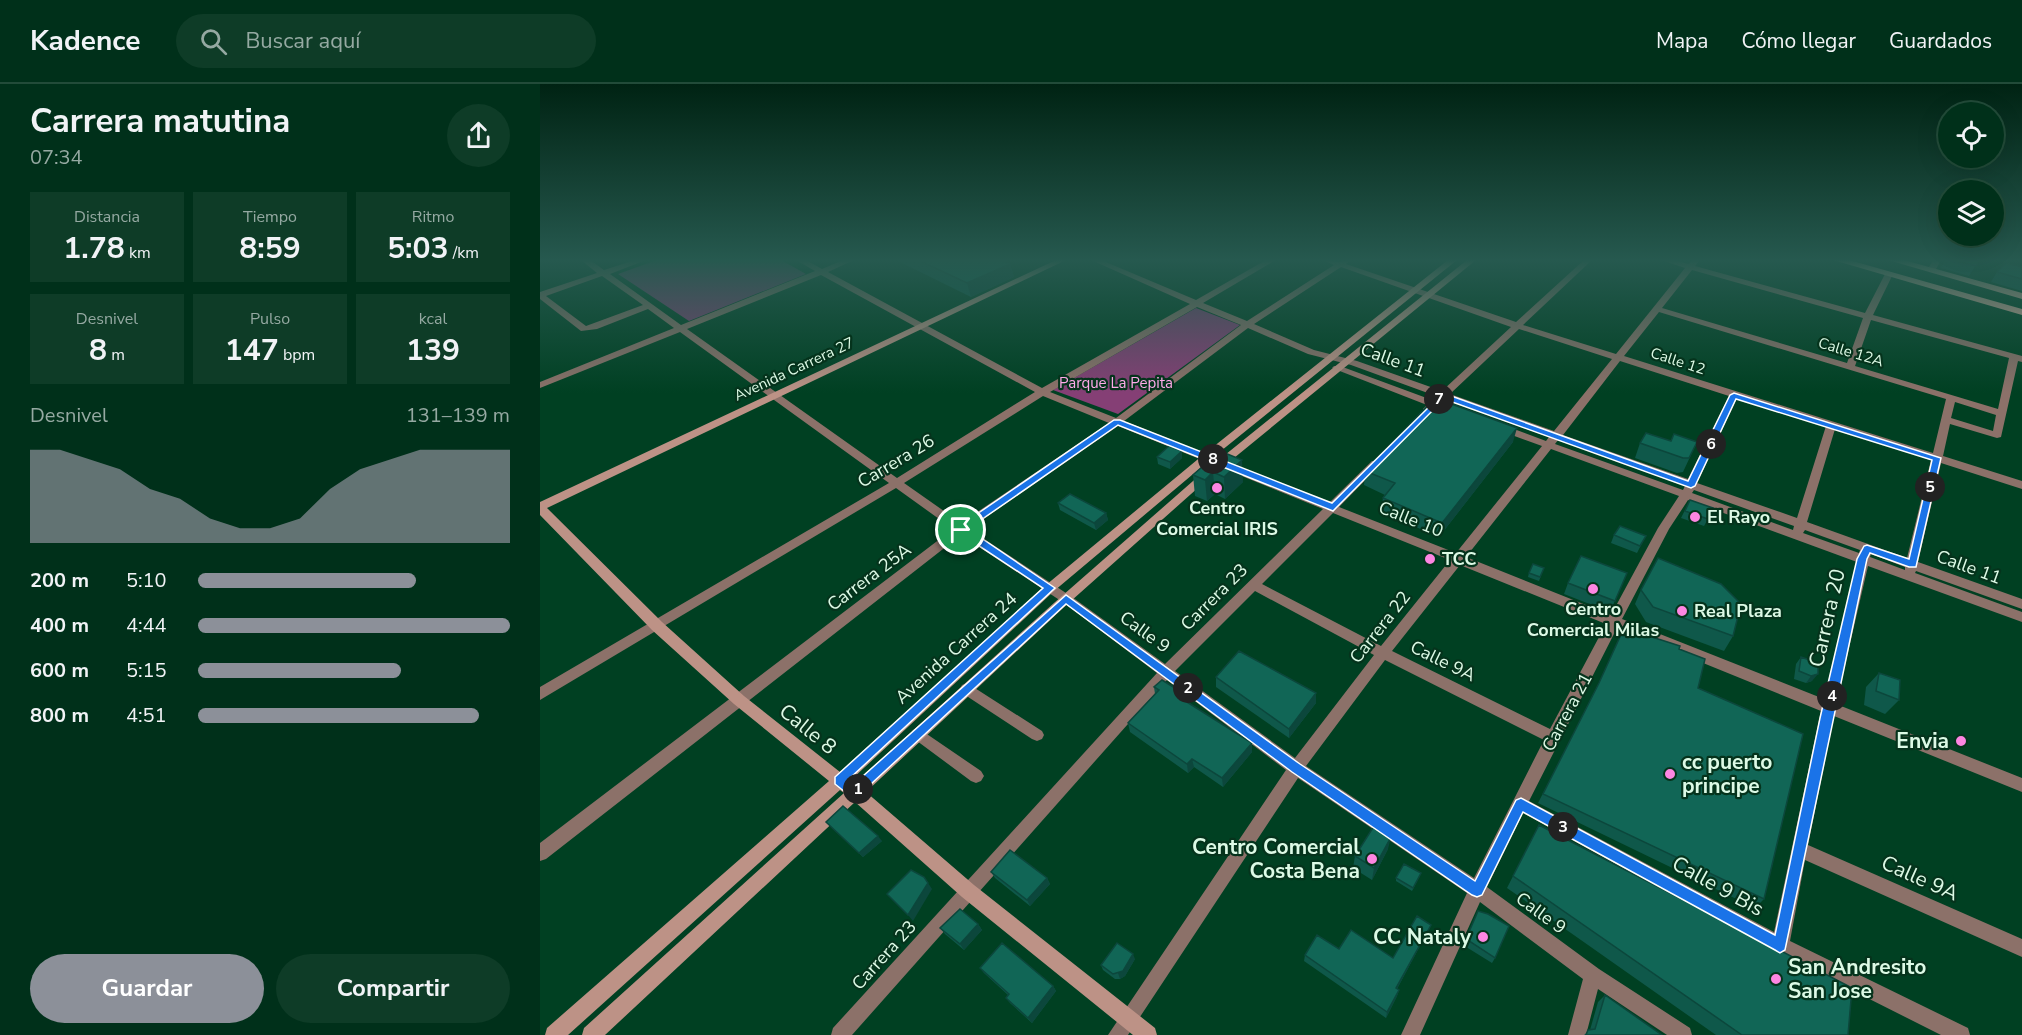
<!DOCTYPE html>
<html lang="es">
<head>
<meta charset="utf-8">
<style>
	body { margin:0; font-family:"Nunito Sans",sans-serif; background:#0e3c27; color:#f1f3f6; height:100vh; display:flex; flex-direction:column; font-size:22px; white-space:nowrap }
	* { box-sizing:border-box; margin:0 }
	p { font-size:20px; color:#95a9a2 }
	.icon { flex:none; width:33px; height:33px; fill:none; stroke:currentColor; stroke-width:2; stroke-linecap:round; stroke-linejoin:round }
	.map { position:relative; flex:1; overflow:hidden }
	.drawer { display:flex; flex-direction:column; background:#00301a; width:540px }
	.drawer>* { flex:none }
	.buttons { position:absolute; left:1398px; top:18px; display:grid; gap:12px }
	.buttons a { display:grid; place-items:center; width:66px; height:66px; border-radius:50%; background:#00301a; box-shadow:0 6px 24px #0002,0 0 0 2px #224b39; font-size:30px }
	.pin { position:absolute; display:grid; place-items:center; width:51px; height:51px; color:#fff; margin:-26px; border:3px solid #fff; border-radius:50%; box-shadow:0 2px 6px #0007 }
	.km { position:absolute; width:30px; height:30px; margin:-15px; border-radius:50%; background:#222; color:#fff; font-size:16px; line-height:30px; text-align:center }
	.round { display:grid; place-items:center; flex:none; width:63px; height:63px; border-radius:32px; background:#0e3c27 }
	.summary { display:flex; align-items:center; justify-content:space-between; height:102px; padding:0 30px }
	h1 { font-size:33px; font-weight:700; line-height:45px }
	.metrics { display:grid; grid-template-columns:repeat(3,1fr); gap:9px; height:102px; padding:6px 30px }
	.metrics div { display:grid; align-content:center; border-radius:0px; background:#0e3c27; text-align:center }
	.metrics b { font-size:30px; font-weight:700 }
	.metrics small { font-size:16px; font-weight:400 }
	.metrics p { font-size:16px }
	.chart { height:168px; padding:12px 30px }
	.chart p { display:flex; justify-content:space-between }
	.chart svg { width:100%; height:108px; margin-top:6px; fill:#8c9099; opacity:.7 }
	.primary-button { display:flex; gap:12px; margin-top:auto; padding:12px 30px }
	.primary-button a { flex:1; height:69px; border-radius:36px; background:#8c9099; color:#fff; font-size:24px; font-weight:700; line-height:69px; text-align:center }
	.primary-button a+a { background:#0e3c27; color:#f1f3f6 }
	ul { padding:0 30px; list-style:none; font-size:20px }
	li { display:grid; grid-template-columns:96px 72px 1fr; align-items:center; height:45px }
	li i { height:15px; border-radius:8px; background:#8c9099 }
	header { display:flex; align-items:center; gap:36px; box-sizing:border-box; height:84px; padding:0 30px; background:#00301a; border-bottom:2px solid #224b39 }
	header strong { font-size:28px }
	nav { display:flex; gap:33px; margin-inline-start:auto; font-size:21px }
	.search { width:420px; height:54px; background:#0e3c27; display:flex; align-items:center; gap:15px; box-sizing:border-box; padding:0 21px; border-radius:33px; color:#95a9a2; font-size:22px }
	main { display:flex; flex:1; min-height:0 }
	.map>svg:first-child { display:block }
</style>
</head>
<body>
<header>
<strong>Kadence</strong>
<div class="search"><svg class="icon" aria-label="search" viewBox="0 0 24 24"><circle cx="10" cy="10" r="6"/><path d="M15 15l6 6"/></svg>Buscar aquí</div>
<nav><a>Mapa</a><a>Cómo llegar</a><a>Guardados</a></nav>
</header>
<main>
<section class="drawer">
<div class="summary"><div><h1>Carrera matutina</h1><p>07:34</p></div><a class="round"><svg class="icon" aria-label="share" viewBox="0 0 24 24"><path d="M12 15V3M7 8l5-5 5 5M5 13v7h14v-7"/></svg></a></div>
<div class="metrics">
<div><p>Distancia</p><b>1.78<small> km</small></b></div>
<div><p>Tiempo</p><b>8:59</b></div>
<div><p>Ritmo</p><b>5:03<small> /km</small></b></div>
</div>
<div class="metrics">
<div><p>Desnivel</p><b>8<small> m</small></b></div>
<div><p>Pulso</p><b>147<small> bpm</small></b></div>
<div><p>kcal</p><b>139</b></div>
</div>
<div class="chart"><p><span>Desnivel</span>131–139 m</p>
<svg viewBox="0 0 160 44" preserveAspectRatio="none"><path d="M0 44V6L10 6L20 10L30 14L40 22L50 26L60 34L70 38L80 38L90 34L100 22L110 14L120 10L130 6L140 6L150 6L160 6V44z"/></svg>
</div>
<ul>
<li><b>200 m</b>5:10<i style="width:70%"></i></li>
<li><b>400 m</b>4:44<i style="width:100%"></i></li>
<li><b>600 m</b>5:15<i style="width:65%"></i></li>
<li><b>800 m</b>4:51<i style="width:90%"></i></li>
</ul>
<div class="primary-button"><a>Guardar</a><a>Compartir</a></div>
</section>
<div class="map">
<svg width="1482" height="951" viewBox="0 0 1482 951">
	<rect width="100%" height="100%" fill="#004022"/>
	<path fill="#853f75" d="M117,176H241L266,190L149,237L78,190Z
		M656,224L700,241L578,330L513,306Z"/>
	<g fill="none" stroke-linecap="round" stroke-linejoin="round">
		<path fill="#8c7169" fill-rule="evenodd" d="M41,176H50L64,186L95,176H106L70,190L141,241L275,187L256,176H266L282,185L303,176H314L288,188L502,304L650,220L551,176H561L656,216L726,176H736L663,219L707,237L794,181L783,176L799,178L811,176L806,180L976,238L1044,176H1052L983,241L1076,270L1145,184L1121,176H1133L1149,180L1152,176H1160L1155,182L1325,229L1345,190L1352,188L1353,190L1333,231L1482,272V278L1478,277L1461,353L1457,354L1410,340L1403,372L1482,397V405L1401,379L1378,478L1482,515V525L1376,487L1375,489L1482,528V538L1328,482L1296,620L1482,694V708L1294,632L1268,761L1482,855V873L1265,776L1250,857L1428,944L1430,951H1401L1234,867L983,729L947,803L1059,885L1150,944L1152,951H1127L1058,905L1046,951H1028L1043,895L940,818L880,951H861L927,809L758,694L588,951H568L746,686L627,596L312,951H291L293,944L617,589L524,519L421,451L6,775L0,777V759L413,445L356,404L0,616V603L349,399L140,248L0,304V298L134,244L108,225L57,245L41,247L0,215V208L57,189ZM801,183L971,243L902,307L817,277L774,266L714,240ZM1152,186L1323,234L1307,279L1122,224ZM281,191L495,308L357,394L147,245ZM62,192L103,221L46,242L6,212ZM657,223L701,241L576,334L510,308ZM1119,228L1406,315L1393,369L1084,272ZM1331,236L1469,274L1458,325L1315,282ZM708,244L768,270L811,281L896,312L892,316L800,282H794L792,284L887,321L883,325L885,327H891L895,324H903L905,322L900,319L904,315L1009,353L1006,357L966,342H958V346L1002,362L916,469L799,423L840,381L841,379L840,377H832L789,419L584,337ZM979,245L1072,275L1014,347L910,310ZM1080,277L1189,312L1148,395L1023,351ZM503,312L569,339L421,439L364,399ZM1197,314L1286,342L1257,434L1157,399ZM1415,318L1456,331L1453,347L1411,334ZM578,342L783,425L625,580L532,513L429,445ZM1295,345L1391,376L1367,474L1267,438ZM1018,356L1145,402L1143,406L1015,360ZM1011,365L1139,412L1118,444L1071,531L926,473ZM1154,406L1254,442L1253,446L1152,409ZM1148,416L1317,478L1284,615L1082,535L1129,445ZM793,429L910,476L841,562L722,500ZM1265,446L1320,466L1319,469L1263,449ZM1331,470L1365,483V486L1330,473ZM920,481L1066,540L1010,645L852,567ZM715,507L834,571L755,674L635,587ZM1077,544L1281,627L1234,848L989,717ZM845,576L1004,656L934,794L766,682Z
			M1393,176H1401L1396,185H1393L1389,183Z
			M427,599L502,647L504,651L502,655L497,657L492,655L422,609L420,605L422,601Z
			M378,644L441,687L444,692L441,697L436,699L431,697L373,654L371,650L373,646Z"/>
		<path fill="#bd9286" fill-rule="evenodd" d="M516,176H526L7,424L122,538L204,612L300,688L506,501L663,371L908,176H917L671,375L514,507L311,696L315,699L514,519L661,390H669L670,392L669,394L522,525L326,708L434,801L615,944L617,951H593L422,813L315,718L65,951H42L44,944L304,709L300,706L28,951H5L7,944L289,697L194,620L112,546L0,431V418Z
			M927,176H936L683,383H675L674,381L675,379Z"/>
		<path fill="#e3ac9d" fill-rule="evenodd" d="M1293,176H1309L1482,225V231Z
			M1348,176H1364L1482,209V215Z"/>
	</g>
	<path fill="#0f584a" d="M356,176H462L470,180L474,193L431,213Z
		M1405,176H1439L1429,192L1401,184Z
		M1482,183V207L1451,198L1457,188Z
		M1131,357L1157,358L1143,388L1137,389L1095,374L1100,359Z
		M973,358L899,453L841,428L843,414L845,411L824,401L825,387Z
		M642,367V374L630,385L618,380L617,373Z
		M680,367L703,398L685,415L675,410L667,417L655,412L653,391Z
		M1150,416L1168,435L1164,442L1141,434Z
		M518,419L566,429L568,436L556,446L520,426Z
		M1074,451L1102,459L1097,469L1071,459Z
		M1004,484L999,497L988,493L989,489Z
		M1087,489L1070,528L1024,510L1028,499Z
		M1101,506L1193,552L1184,567L1106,538L1095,520Z
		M1139,565L1158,604L1224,815L1215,824L998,719L1058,602Z
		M1261,573L1278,579L1272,597L1266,599L1254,595L1256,580Z
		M1339,589L1359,616L1345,630L1324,621L1326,603Z
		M676,593L776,609V619L749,654L676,603Z
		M614,603L643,609L644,616L712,659V668L683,703L654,683L648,689L590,648L588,639L615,610Z
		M286,738L342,757L323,773Z
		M999,741L1308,951H1176L967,804Z
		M848,765L832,796L813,784L815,772Z
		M451,788L507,794L510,800L490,822L455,794Z
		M880,792L872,807L856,797V794Z
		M938,827L955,874L952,879L923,861Z
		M438,840L442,846L424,866L405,850L400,844Z
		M891,841L888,847L857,905L859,906L857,912L846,934L764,877L765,871L799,865L853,874Z
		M595,875L585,892L580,895H575L563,886L561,881Z
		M440,884L513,902L516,907L492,939L470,919L466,914L468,911L444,889Z
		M1065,911L1122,951H1044L1050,946L1058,918Z"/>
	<path fill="#0c473c" d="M470,180L474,193L431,213L427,199Z
		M977,344L973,358L899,453L902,439Z
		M642,367V374L630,385V378Z
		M702,376L703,398L685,415L684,393Z
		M673,388L675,410L667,417L665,396Z
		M566,429L568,436L556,446L554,439Z
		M1278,590L1272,597L1266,599L1271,592Z
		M643,609L645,618L639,613Z
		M776,609V619L749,654V645Z
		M712,659V668L683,703L682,694Z
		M652,675L654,683L648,689L647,680Z
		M338,752L342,757L323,773L319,769Z
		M851,753L848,765L832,796L834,784Z
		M384,793L392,805L373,837L368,831Z
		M507,794L510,800L490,822L487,816Z
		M438,840L442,846L424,866L420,860Z
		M891,841L888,847L854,910L856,904Z
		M593,870L595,875L585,892L580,895L578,889Z
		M513,902L516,907L492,939L488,934Z
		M859,906L857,912L846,934L847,928Z"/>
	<path fill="#116656" stroke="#0c473c" stroke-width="1.5" d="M378,176H462L470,180L427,199Z
		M1413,176H1439L1436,182Z
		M1466,179L1482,183V195L1457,188Z
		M895,314L977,344L902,439L843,414L855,399L825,387Z
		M1106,349L1131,357L1134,350L1157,358L1149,374H1143L1100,359Z
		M629,362L642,367L630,378L617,373Z
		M680,367L702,376L684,393L673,388L665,396L653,391Z
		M530,410L566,429L554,439L518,419Z
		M1150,416L1173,424L1168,435L1145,427Z
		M1080,442L1106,452L1100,462L1074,451Z
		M1041,472L1087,489L1075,517L1028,499Z
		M1118,474L1181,500L1201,520L1193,552L1113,523L1101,506Z
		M993,480L1004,484L1000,493L989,489Z
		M1084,544L1140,562L1139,565L1165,575L1158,604L1263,650L1224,815L1003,710L1059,599Z
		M699,567L776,609L749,645L676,593Z
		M1261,573L1278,579V590L1271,592L1259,587Z
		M1339,589L1360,596L1359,616L1336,607Z
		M622,596L643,609L639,613L712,659L682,694L652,675L647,680L588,639L619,606L614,603Z
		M303,722L338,752L319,769L286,738Z
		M999,741L1312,904L1308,951H1202L973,792Z
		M834,742L851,753L834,784L815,772Z
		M470,766L507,794L487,816L451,788Z
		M864,780L881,789L873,804L856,794Z
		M371,786L384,793L388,799L368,831L347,810Z
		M420,825L438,840L420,860L400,844Z
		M938,827L948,830L969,842L955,874L926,855Z
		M877,832L891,841L856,904L859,906L847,928L765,871L777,851L799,865L811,846L853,874Z
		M462,859L513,902L488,934L466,914L469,910L440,884Z
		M577,859L593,870L583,887L573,890L561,881Z
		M1065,911L1122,951H1046L1048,946L1055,945Z"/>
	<linearGradient id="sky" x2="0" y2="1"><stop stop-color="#002313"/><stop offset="0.57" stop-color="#26594f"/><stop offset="1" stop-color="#26594f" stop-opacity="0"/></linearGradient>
	<rect width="1482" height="309" fill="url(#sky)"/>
	<path fill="#1a73e8" stroke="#fff" stroke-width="1.5" fill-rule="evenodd" d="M903,309L1148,397L1190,311L1194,309L1401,374L1376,483H1369L1330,469L1327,475L1245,866L1240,869L1235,866L983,728L942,811L937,813L932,811L752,688L526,520L318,712H310L295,700V693L503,504L418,448V443L574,336H580L792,419ZM904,315L1151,404L1155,402L1196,315L1392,376L1369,475L1327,461L1324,462L1317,475L1280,634L1235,851L981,714L976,716L935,797L760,680L526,511L314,700L308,696L515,504L428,445L578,341L793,427Z"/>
	<g fill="#fd86e2" stroke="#05331c" stroke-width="2">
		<circle cx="677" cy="404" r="6"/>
		<circle cx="1155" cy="433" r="6"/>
		<circle cx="890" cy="475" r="6"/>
		<circle cx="1053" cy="505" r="6"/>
		<circle cx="1142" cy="527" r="6"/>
		<circle cx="1421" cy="657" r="6"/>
		<circle cx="1130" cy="690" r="6"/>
		<circle cx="832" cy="775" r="6"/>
		<circle cx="943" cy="853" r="6"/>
		<circle cx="1236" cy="895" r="6"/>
	</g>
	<g text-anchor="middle" stroke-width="4.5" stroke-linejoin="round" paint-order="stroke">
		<g font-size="15" fill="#ddfae6" stroke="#05331c">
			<text transform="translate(1311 268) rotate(17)" y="5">Calle 12A</text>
			<text transform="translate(1138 277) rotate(18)" y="5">Calle 12</text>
			<text transform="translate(254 285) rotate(-25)" y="5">Avenida Carrera 27</text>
		</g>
		<g font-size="15" fill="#feaae9" stroke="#05331c">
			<text x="576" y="304">Parque La Pepita</text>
		</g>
		<g font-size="18" fill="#ddfae6" stroke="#05331c">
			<text transform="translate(853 276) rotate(20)" y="6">Calle 11</text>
			<text transform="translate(356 377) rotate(-31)" y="6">Carrera 26</text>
			<text transform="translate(871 435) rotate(22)" y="6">Calle 10</text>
			<text transform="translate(1429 483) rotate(20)" y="6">Calle 11</text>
			<text transform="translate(329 493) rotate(-37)" y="6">Carrera 25A</text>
			<text transform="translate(674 513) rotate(-45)" y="6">Carrera 23</text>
			<text transform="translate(840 543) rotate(-52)" y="6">Carrera 22</text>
			<text transform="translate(605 548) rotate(36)" y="6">Calle 9</text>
			<text transform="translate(416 564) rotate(-42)" y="6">Avenida Carrera 24</text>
			<text transform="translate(903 577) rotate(26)" y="6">Calle 9A</text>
			<text transform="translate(1027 628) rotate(-62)" y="6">Carrera 21</text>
			<text transform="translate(1001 829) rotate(36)" y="6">Calle 9</text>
			<text transform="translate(344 871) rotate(-48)" y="6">Carrera 23</text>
		</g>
		<g font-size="18" font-weight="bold" fill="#ddfae6" stroke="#05331c" text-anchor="start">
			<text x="677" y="430" text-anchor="middle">Centro<tspan x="677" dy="21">Comercial IRIS</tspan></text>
			<text x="1167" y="439">El Rayo</text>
			<text x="902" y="481">TCC</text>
			<text x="1053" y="531" text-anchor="middle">Centro<tspan x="1053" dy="21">Comercial Milas</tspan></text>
			<text x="1154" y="533">Real Plaza</text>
		</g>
		<g font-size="21" fill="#ddfae6" stroke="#05331c">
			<text transform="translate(1287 534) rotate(-77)" y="7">Carrera 20</text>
			<text transform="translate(268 645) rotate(39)" y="7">Calle 8</text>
			<text transform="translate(1380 794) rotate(24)" y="7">Calle 9A</text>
			<text transform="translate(1178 802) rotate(29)" y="7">Calle 9 Bis</text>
		</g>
		<g font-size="21" font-weight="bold" fill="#ddfae6" stroke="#05331c" text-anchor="end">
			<text x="1409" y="664">Envia</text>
			<text x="1142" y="685" text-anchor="start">cc puerto<tspan x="1142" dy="24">principe</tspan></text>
			<text x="820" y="770">Centro Comercial<tspan x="820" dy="24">Costa Bena</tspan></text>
			<text x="931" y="860">CC Nataly</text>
			<text x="1248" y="890" text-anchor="start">San Andresito<tspan x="1248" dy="24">San Jose</tspan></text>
		</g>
	</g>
</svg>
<div class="buttons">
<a><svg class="icon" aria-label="locate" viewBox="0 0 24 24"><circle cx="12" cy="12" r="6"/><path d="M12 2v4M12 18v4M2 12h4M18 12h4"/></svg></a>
<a><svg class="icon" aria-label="layers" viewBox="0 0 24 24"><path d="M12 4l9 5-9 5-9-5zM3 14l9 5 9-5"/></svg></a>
</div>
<div class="pin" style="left:421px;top:446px;background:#1e9e55"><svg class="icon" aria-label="arrive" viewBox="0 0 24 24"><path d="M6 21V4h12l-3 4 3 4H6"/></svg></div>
<b class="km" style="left:318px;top:705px">1</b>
<b class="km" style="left:648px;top:604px">2</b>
<b class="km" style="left:1023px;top:743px">3</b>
<b class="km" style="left:1292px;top:612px">4</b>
<b class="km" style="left:1390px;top:403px">5</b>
<b class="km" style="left:1171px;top:360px">6</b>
<b class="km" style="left:899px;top:315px">7</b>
<b class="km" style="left:673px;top:375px">8</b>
</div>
</main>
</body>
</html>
